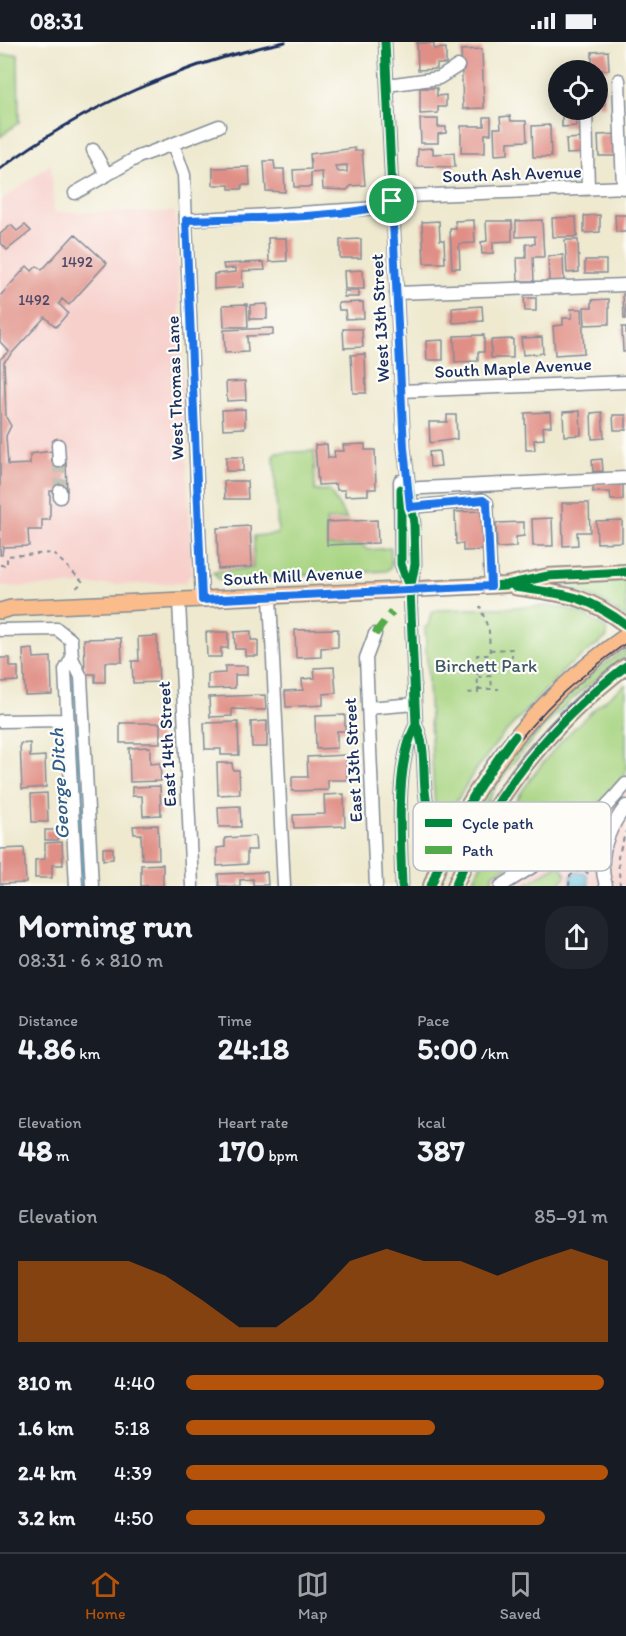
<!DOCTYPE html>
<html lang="en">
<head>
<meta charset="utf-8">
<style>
	body { margin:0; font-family:Itim,sans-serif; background:#20242c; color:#f1f3f6; height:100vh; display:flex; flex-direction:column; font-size:22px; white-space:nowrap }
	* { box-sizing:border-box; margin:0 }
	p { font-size:20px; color:#9ea1a6 }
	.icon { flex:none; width:33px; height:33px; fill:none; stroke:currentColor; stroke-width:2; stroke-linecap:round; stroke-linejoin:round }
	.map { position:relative; height:844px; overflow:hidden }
	.drawer { display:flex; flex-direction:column; background:#171b24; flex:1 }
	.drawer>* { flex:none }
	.tools { position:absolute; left:548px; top:18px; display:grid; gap:12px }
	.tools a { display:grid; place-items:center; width:60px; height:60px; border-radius:50%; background:#171b24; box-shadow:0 3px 15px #0003; font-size:30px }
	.pin { position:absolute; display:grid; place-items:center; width:51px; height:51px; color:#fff; margin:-26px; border:3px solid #fff; border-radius:50%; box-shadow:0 2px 6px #0007 }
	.round { display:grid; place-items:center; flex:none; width:63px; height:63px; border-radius:24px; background:#20242c }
	.overview { display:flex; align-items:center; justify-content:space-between; height:102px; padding:0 18px }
	h1 { font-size:33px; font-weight:700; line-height:45px }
	.metrics { display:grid; grid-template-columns:repeat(3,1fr); gap:9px; height:102px; padding:6px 18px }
	.metrics div { display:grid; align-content:center }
	.metrics b { font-size:30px; font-weight:700 }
	.metrics small { font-size:16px; font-weight:400 }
	.metrics p { font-size:16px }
	.chart { height:168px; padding:12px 18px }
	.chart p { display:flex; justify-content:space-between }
	.chart svg { width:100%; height:108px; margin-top:6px; fill:#b45309; opacity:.7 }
	ul { padding:0 18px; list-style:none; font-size:20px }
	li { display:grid; grid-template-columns:96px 72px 1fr; align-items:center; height:45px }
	li i { height:15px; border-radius:8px; background:#b45309 }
	.status { display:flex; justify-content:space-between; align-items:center; height:42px; padding:0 30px; background:#171b24; direction:ltr }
	.status svg { height:16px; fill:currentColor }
	.tab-bar { display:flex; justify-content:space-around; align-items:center; height:84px; border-top:2px solid #363941; background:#171b24; font-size:16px; color:#9ea1a6 }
	.tab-bar a { display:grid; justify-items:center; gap:3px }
	.tab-bar .current { color:#b45309 }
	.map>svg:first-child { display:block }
</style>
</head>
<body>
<div class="status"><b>08:31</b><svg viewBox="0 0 49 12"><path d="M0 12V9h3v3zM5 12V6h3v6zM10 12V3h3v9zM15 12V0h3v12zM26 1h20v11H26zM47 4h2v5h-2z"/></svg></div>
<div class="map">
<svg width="626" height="844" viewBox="0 0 626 844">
	<rect width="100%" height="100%" fill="#fdfcf7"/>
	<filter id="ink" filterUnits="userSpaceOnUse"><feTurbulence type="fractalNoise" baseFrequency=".0167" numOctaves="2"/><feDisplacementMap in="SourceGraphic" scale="12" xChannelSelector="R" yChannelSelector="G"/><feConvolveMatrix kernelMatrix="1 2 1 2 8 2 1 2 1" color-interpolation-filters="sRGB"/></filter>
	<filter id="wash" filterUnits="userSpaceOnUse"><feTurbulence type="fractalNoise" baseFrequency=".008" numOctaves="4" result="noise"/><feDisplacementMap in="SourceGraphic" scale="24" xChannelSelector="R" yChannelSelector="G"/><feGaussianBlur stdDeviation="1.35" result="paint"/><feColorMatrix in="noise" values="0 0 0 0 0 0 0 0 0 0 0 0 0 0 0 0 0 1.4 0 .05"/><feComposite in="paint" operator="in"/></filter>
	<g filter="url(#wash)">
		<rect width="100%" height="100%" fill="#eee9cf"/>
		<path fill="#f7d0cc" d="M51,122L54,170H175L192,531L185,541L0,545V159Z
			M626,641V844H469L501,779L546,715L585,674Z"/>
		<path fill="#a7d481" stroke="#618270" stroke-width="1.5" d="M18,12L19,80L0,95V13Z
			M314,409L315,449L329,448L347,477L326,478L327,504L362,503L368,508L391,506V525L386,529L219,538L213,530L253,526L254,494L278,492L274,414L276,411Z
			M626,537V576C594,552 586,552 549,543Z
			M552,564C574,567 589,574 607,588V595L567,625L502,694L474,730L444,780L435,765L434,753L425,585L428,584L431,571L438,568Z
			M626,607V614C575,650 533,691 497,743C485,761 476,785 462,802C461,789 471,776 477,764C514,701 566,648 626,607Z
			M626,642V731C593,775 543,807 494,831L489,844H471C505,764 554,693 626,642Z
			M560,822L566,833L558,844H523Z"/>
		<path fill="#5ab9d8" stroke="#3a749b" stroke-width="1.5" d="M577,830L587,832L589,844H571V834Z"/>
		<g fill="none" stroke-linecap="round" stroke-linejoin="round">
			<path stroke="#5ab9d8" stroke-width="12" d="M73,638L84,844"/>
		</g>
		<g id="blocks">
			<path fill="#e08f86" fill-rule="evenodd" d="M417,1H434V7L446,6V22H437V27L418,28Z
				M482,7L484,66L463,67L461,8Z
				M608,9L609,28H592V10Z
				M605,45V64H597V46Z
				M420,46H437V54L446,53V65H438V71L420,72Z
				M562,68H575L576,84L562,85Z
				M510,74L511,79H526L527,99L508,100V112L495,113L494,86H501L500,75Z
				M484,75H491V92H485V111H461V84H484Z
				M420,77H438V85H446V91L438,92V101H421Z
				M550,83L551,115H533L532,84Z
				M619,92V114H599L598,93Z
				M584,96V111L567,112L566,97Z
				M355,106V109L362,108L365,143L351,144L347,148L323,147L322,130L311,131V145H294L293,128L311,127L310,112ZM347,123V130H339L336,127L335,124Z
				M433,106V112L454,111L455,125L417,124L418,107Z
				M264,119H274L275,127H284L285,150L266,149Z
				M249,125L250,143H242V147H229V143H213V126Z
				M600,173V190L584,191V174Z
				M615,173H626V190H616Z
				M576,175L577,195H553L552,176Z
				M474,178L475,201L459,202L460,226H452L450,187H456L455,179Z
				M542,178L544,215H533L534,239H518L517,216H526V202H535V194L516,195V179Z
				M439,179L440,198H444L445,221H424L422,180Z
				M486,179H512V199L493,200V211L482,212L481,200L487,199Z
				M11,183L17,189L25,183L31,189L7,208L0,200V192Z
				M75,192L107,221L69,263L62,257L59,262L68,271L56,285L45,275L4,320L6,375L11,384L6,394L8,423L30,422V412L52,409V419H66L67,449H50V478H42V488H28L29,504L3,505L2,513H0V317L9,309L0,300V254L27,224L32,229L37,224L42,228Z
				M268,196H286L287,219L269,220Z
				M361,197V216H340V198Z
				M565,198H578L579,230L567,231Z
				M563,213L564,240H549L548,214Z
				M585,218H606V231H585Z
				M264,220L265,228L242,229L243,245L214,247V232L236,230V226L224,227L223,222Z
				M363,228L364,247H345L344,229Z
				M344,249H359V255H344Z
				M623,252H626V277H624Z
				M524,256H536V269H525Z
				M609,257V282L585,283L584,265H592V258Z
				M363,260L364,276L346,277L345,268H339L338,261Z
				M247,262L248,285H224L223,263Z
				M267,262V277H250V263Z
				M482,264L483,279L453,281L452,266Z
				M571,267H582L584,311L555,313L553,284L563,283V276H572Z
				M622,285H626V310H623Z
				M273,286V293L247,294L248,310L225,311L224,288Z
				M343,287H362L363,305L344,306Z
				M484,293V310H478V319L455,320L454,294Z
				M542,295L543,311L523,313L521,296Z
				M513,297V316H491V298Z
				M443,298V318H427L426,299Z
				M365,312L366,351H353L351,313Z
				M245,339L246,358L227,359L226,340Z
				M245,367V386L223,387L222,368Z
				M580,369L581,393L564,394L563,370Z
				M550,370L551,384L543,385L544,397L534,398L535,408H526L525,371Z
				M602,370L604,396L592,397L591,371Z
				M447,373H456L457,397L430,401L429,380H447Z
				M613,373H626V388H614Z
				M327,402L328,416H335L334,409H344L343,403L365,402V408H375L376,447H368V453L345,454V448H337L336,442L318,443L315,403Z
				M439,409L441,424L430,425L429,410Z
				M226,415H243V429H226Z
				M602,417L603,429L593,430L592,418Z
				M224,439H247L248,457H225Z
				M623,440V458H611L610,450H593V442Z
				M562,461H589L590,490H577L578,503L563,504Z
				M483,469L485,508L463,509V502H456L455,470Z
				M552,476L553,504H533L532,477Z
				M377,478L378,501L327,503V480Z
				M622,478V500L597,501L596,479Z
				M524,480V494L516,495V505L497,506L496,481Z
				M250,484L252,525L218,527L217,486Z
				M338,587V605L321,606V615L296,616L295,588Z
				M251,589V598H258V614H245V607H235L234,590Z
				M206,590H228V606H221V615H207Z
				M157,594L159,640L133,641L132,619H139L138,595Z
				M121,596L122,620H105V640H95V632H85L84,597Z
				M33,607L34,616L51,615L52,652L25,653L23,608Z
				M0,616H10V625H18V639L0,640Z
				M225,624H247V633H235V646L208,647V632L225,631Z
				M334,625L336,651L323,652V663L286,665L285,649L303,648L302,637L315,636L314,626Z
				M265,653L266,668L232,667V674L210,675L209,655Z
				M345,673V689H337V706L316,707L315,674Z
				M267,679V705H252L251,680Z
				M238,680L239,713H221V707H205L204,681Z
				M120,681H160V701H120Z
				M30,701V715L45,714L46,745L22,747L20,702Z
				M150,705V722L160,721L161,739L130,740L129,706Z
				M346,713L347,738H328V748L292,749V735H308L307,715Z
				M217,721H232L233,728H239L240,752L218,753Z
				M160,744L161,773L143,774L142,754H132V745Z
				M47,751L48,780H32L31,752Z
				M344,752L345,784L294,786L293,773L325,772L324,753Z
				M240,764L241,785H219L218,765Z
				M158,783L159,817H142L141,792H134L133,784Z
				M45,788H58V798H45Z
				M255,794L256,808H247V822L217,824V806L225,805V796Z
				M62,800L63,823H52V836H35V818L45,817V801Z
				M24,806L26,841L0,842V807Z
				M103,806H113V817L103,818Z
				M163,822V844H141V823Z
				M267,830L268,843H253V837L240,838V844H219L218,832Z"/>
		</g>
	</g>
	<g filter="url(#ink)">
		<use href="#blocks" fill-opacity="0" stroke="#848c96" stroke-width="1.5"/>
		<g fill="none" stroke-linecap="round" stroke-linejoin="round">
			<path stroke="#c4c4b8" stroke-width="12" stroke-dasharray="12 6" stroke-linecap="butt" d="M59,419L60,449"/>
			<g stroke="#848c96" stroke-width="15">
				<path id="minor" d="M385,0L404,406L414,482L415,522L410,548L416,683C428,708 421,735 427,762C433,785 455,799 465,821
					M619,38L623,146
					M387,43L439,36L458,24
					M586,68L588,147
					M93,108L107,133
					M75,151L138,115L173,102
					M186,178L378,166L400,155L409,154L626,145
					M396,251L626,243
					M401,349L626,340
					M58,403L59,419
					M400,439L401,522L410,547
					M402,447L626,436
					M60,449V455
					M410,465L483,458L487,461L491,544
					M270,555L284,844
					M202,558L184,133L173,102L219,84
					M179,559L192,844
					M0,588L57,587L71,598L72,616L81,635L92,844
					M375,592L366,616L376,844
					M72,616L65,628L76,844
					M368,666L415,662
					M0,679L68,678
					M566,804L602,819
					M402,844C401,799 394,722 416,683
					M501,844L566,804L580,786L603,768L626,742
					M606,844C597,815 608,787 626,764"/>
			</g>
			<g stroke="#848c96" stroke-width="18">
				<path id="major" d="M515,545C566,553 583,551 626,583
					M0,569L11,566L506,543L548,534L626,530
					M431,844C467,742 537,656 626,594
					M455,844C492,754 549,683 626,624"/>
			</g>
			<path stroke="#848c96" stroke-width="2" stroke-dasharray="4.5 4.5" stroke-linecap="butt" d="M0,523H7V514L53,511L83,540L76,546
				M490,608L512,607V616
				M478,635L491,634L492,647
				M478,647H499
				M468,651L478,650L477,613H490L489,589L480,564
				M569,844L570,834L577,829L584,828L591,834
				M620,844L618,815L626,789"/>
			<use href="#minor" stroke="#fff" stroke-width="12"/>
			<use href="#major" stroke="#fabc8b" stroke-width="15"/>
			<path stroke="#1b2f5e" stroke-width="1.5" d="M436,844C461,771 508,703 564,650C584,632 605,617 626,601
				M451,844C485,753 547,673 626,617"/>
			<path stroke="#1b2f5e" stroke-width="3" d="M0,127C84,64 182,21 285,0"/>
			<path stroke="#52ab49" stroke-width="8" stroke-dasharray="15 8" stroke-linecap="butt" d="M375,592L392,570"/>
			<g stroke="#fdfcf7" stroke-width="13">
				<path id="cycleway" d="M385,0L404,406L414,482L415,522L410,548L416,683C428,708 421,735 427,762C433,785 455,799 465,821
					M401,447V522L409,545
					M515,545C566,553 583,551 626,583
					M410,548L506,543L548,534L626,530
					M402,844C401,799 394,722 416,683
					M431,844C450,790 480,739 515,694
					M455,844C492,754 549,683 626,624"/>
			</g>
			<use href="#cycleway" stroke="#00873e" stroke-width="9"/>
		</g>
	</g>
	<g fill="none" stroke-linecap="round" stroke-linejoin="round" filter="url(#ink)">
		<g stroke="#fff" stroke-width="12">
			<path id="route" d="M392,159L404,406L410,465L483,458L487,461L491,544L202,558L186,178C226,176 365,177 392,159Z"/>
		</g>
		<use href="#route" stroke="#1a73e8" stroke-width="8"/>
	</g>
	<g text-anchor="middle" stroke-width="4.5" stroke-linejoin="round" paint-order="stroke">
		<g font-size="15" fill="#4c4768">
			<text x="77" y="225">1492</text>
			<text x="34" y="263">1492</text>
		</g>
		<g font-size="18" fill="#1b2f5e" stroke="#fdfcf7">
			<text transform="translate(512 132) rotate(-2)" y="6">South Ash Avenue</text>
			<text transform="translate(380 276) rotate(-93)" y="6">West 13th Street</text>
			<text transform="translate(513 326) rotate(-3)" y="6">South Maple Avenue</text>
			<text transform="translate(175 346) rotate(-92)" y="6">West Thomas Lane</text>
			<text transform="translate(293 534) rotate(-3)" y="6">South Mill Avenue</text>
			<text transform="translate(167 702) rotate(-93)" y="6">East 14th Street</text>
			<text transform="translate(353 718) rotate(-93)" y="6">East 13th Street</text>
		</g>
		<g font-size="18" fill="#3e5867" stroke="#fdfcf7">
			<text x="486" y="630">Birchett Park</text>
		</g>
		<g font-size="20" font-style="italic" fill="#315f89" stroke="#fdfcf7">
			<text transform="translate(59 742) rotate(-93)" y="7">George Ditch</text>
		</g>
	</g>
	<rect x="413" y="760" width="198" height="69" rx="9" fill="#fdfcf7" stroke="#b9bec9" stroke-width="1.5"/>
	<rect x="425" y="777" width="27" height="8" fill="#00873e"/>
	<rect x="425" y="804" width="27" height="8" fill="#52ab49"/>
	<g font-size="16" fill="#1b2f5e">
		<text x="462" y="787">Cycle path</text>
		<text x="462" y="814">Path</text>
	</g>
</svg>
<div class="tools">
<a><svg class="icon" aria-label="locate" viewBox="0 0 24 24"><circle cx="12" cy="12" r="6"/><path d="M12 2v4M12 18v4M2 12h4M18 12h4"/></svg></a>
</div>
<div class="pin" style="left:392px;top:159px;background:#1e9e55"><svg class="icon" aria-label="arrive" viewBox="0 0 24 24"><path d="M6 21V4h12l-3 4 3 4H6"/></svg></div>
</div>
<section class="drawer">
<div class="overview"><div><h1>Morning run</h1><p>08:31 · 6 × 810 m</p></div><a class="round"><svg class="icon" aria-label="share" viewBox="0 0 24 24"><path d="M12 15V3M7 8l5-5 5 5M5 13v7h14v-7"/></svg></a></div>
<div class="metrics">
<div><p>Distance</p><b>4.86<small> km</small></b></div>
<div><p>Time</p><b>24:18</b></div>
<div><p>Pace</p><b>5:00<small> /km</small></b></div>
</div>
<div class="metrics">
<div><p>Elevation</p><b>48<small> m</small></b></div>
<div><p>Heart rate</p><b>170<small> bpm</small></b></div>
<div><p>kcal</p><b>387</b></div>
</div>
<div class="chart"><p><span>Elevation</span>85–91 m</p>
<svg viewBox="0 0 160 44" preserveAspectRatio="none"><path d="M0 44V11L10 11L20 11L30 11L40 17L50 27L60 38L70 38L80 27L90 11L100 6L110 11L120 11L130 17L140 11L150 6L160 11V44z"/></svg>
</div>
<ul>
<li><b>810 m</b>4:40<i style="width:99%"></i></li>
<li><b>1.6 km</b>5:18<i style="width:59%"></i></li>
<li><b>2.4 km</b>4:39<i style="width:100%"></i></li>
<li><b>3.2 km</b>4:50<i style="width:85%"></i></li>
</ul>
</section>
<nav class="tab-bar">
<a class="current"><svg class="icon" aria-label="home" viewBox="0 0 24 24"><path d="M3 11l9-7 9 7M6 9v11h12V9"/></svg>Home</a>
<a><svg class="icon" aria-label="map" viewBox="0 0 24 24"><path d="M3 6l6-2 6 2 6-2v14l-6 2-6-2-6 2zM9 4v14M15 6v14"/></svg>Map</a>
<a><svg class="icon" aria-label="saved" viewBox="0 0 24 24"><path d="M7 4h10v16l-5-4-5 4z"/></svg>Saved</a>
</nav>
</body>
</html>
